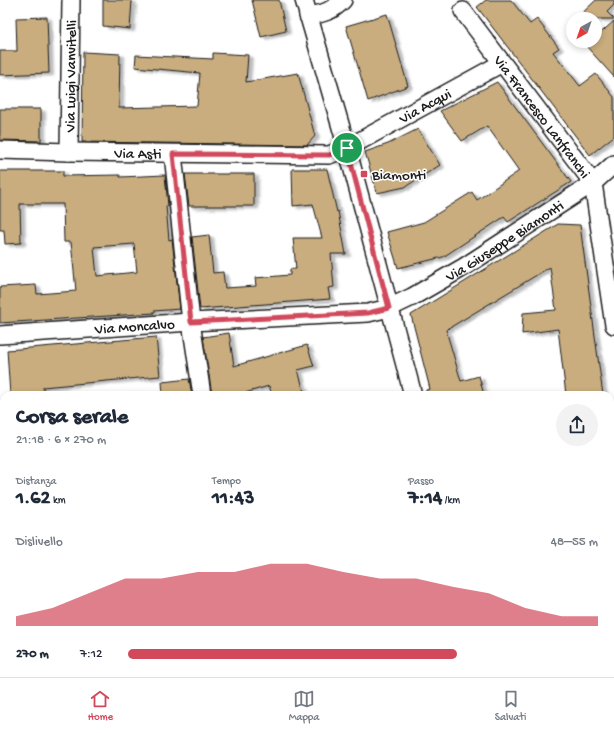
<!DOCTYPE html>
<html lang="it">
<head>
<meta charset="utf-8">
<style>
	body { margin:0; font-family:"Gochi Hand",sans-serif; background:#f2f2f3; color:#1f2937; height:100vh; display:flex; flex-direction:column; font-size:15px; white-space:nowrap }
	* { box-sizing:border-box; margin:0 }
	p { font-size:13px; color:#747a83 }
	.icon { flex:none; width:22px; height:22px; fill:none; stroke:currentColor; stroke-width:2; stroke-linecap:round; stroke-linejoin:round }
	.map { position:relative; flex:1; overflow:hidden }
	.panel { position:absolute; left:0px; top:391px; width:614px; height:286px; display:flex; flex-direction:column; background:#fff; border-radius:12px 12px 0 0; box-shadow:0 2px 6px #0003 }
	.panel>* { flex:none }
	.needle { width:26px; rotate:220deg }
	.fabs { position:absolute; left:566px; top:12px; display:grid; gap:8px }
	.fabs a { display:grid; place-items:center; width:36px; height:36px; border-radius:50%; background:#fff; box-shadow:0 2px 6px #0003; font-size:20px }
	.pin { position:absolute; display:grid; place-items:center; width:34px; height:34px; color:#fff; margin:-17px; border:2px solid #fff; border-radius:50%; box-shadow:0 1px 4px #0007 }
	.round { display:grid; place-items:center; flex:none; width:42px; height:42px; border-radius:21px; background:#f2f2f3 }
	.headline { display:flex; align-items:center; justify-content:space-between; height:68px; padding:0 16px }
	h1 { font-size:22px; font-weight:700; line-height:30px }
	.metrics { display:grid; grid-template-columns:repeat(3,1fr); gap:6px; height:68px; padding:4px 16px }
	.metrics div { display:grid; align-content:center }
	.metrics b { font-size:20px; font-weight:700 }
	.metrics small { font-size:11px; font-weight:400 }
	.metrics p { font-size:11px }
	.chart { height:112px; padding:8px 16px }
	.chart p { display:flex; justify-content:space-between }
	.chart svg { width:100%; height:72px; margin-top:4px; fill:#d1495b; opacity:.7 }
	ul { padding:0 16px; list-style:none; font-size:13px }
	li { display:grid; grid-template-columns:64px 48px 1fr; align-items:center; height:30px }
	li i { height:10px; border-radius:5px; background:#d1495b }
	.tab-bar { display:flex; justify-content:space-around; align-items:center; height:56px; border-top:1px solid #e0e1e3; background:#fff; font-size:11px; color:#747a83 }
	.tab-bar a { display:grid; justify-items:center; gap:2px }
	.tab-bar .selected { color:#d1495b }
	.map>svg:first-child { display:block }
</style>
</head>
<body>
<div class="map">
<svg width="614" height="677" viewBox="0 0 614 677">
	<defs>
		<filter id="shadow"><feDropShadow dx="4.5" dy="2.5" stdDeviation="1" flood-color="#0004"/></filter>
	</defs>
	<rect width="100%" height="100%" fill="#fff"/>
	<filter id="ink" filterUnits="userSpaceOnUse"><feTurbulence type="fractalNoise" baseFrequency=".025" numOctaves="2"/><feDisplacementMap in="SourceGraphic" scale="8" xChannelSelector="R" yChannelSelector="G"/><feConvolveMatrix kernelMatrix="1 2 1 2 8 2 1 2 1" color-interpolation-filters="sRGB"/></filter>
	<g filter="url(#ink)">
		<path fill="#c9ad7f" stroke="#1c1c1c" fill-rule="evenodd" filter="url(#shadow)" d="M103,0H132L130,29L103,26Z
			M252,0H279L286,31L261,37Z
			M486,0H511L530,24L537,19L559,48L553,52L580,86L596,74L614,97V136L590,155L477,7Z
			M596,0H614V5L607,12L614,19H576Z
			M387,14L408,86L368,101L346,26Z
			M47,17L49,73L0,75V51H17L16,18Z
			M614,21V77L586,46L591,41H595V38Z
			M83,52L120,54L119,108L197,106L200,73L135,67L136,55L213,59V53L248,55L246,82L298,73L315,136L307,145L82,142Z
			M497,82L571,182L508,222L504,217L443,257L398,268L387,232L424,222L472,192L477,200L519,171L487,126L462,141L440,111Z
			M0,109H41V141L0,140Z
			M418,129L440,165L405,187L377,193L365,152L388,144Z
			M292,169H327L337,212L338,211L346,254H331L334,287L328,288L330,299L200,309L192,237L209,235L213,273L223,272L225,288L256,286L255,278L290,275V269H296L293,238H322L313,204L293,206Z
			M0,171H63V176L120,175V177L165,175L168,206H166L169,240L172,239L180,309L154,311V313L0,323V287L36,285L37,294L76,291L71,242H64L63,204H20L21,243L5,244L4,230H0ZM134,244L137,272L97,276L94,247Z
			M185,174H254V206H189Z
			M558,224L580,225L603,395H566L558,329L522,334L523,313L556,310L550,267L446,330L461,381L479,376L484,395H426V390L430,389L411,315Z
			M229,333L234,366L307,345L314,366L298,370L305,395H272L269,386L238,395H212L203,337Z
			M156,337L160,376L43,387L44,395H10L7,350Z
			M189,379L192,395H163L162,382Z"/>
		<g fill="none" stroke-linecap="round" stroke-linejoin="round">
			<g stroke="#1c1c1c" stroke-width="20">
				<g id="minor">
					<path d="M304,0L347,148L413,395"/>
					<path id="s1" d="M463,11L593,183L614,325"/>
					<path d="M308,16C322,14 333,11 343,0"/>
					<path id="s2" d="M0,150L69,152L329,155L347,148L502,63"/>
					<path id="s3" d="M69,152L71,0"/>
					<path d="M173,154L191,322L202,395"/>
					<path id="s4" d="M0,335L191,322L368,313L389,308L412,297L464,267L593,183L614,164"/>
					<path d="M610,504H614"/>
					<path d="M0,508L4,571"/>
					<path d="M240,673L241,677"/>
					<path d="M487,673L488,677"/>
					<path d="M0,675L16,673"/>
				</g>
			</g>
			<use href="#minor" stroke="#fff" stroke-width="17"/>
		</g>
	</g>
	<g fill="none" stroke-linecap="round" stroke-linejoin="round" filter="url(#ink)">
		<g stroke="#fff" stroke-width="8">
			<path id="route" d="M347,148L389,308L368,313L191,322L173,154L329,155Z"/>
		</g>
		<use href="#route" stroke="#d1495b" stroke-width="5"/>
	</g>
	<rect fill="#d1495b" stroke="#fff" stroke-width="1.5" x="360" y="170" width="8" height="8" rx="2"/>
	<g text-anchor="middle" stroke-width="3" stroke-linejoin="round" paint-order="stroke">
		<g font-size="15" fill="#1c1c1c" stroke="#fff">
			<text dy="5" stroke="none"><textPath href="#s3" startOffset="76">Via Luigi Vanvitelli</textPath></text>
			<text dy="5" stroke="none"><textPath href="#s2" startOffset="437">Via Acqui</textPath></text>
			<text dy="5" stroke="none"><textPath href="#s1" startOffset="132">Via Francesco Lanfranchi</textPath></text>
			<text dy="5" stroke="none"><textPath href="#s2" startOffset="138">Via Asti</textPath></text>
			<text dy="5" stroke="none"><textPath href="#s4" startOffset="524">Via Giuseppe Biamonti</textPath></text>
			<text dy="5" stroke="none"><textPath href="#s4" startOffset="135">Via Moncalvo</textPath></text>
		</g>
		<g font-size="15" fill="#1c1c1c" stroke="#fff" text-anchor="start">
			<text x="372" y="179">Biamonti</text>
		</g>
	</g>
</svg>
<div class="fabs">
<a><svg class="needle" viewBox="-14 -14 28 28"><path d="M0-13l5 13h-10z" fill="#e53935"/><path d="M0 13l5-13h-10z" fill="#747a83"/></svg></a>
</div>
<div class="pin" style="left:347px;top:148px;background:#1e9e55"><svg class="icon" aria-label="arrive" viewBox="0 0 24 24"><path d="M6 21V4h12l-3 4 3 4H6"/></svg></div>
<section class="panel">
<div class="headline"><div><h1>Corsa serale</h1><p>21:18 · 6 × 270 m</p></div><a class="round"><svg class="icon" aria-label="share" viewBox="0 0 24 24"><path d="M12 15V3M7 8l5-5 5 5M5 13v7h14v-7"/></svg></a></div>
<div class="metrics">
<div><p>Distanza</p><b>1.62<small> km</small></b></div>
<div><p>Tempo</p><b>11:43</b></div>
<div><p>Passo</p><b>7:14<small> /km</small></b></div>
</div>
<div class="chart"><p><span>Dislivello</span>48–55 m</p>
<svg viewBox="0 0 160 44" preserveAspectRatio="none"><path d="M0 44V38L10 33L20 24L30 15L40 15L50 11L60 11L70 6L80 6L90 11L100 15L110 15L120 20L130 24L140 33L150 38L160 38V44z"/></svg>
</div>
<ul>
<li><b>270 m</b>7:12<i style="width:70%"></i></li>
</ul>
</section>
</div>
<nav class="tab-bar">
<a class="selected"><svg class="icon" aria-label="home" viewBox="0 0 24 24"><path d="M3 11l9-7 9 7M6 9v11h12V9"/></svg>Home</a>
<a><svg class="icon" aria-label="map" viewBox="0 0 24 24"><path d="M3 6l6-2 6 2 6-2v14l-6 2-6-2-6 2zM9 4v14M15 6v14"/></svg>Mappa</a>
<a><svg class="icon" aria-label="saved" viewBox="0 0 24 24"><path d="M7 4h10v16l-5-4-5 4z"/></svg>Salvati</a>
</nav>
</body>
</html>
